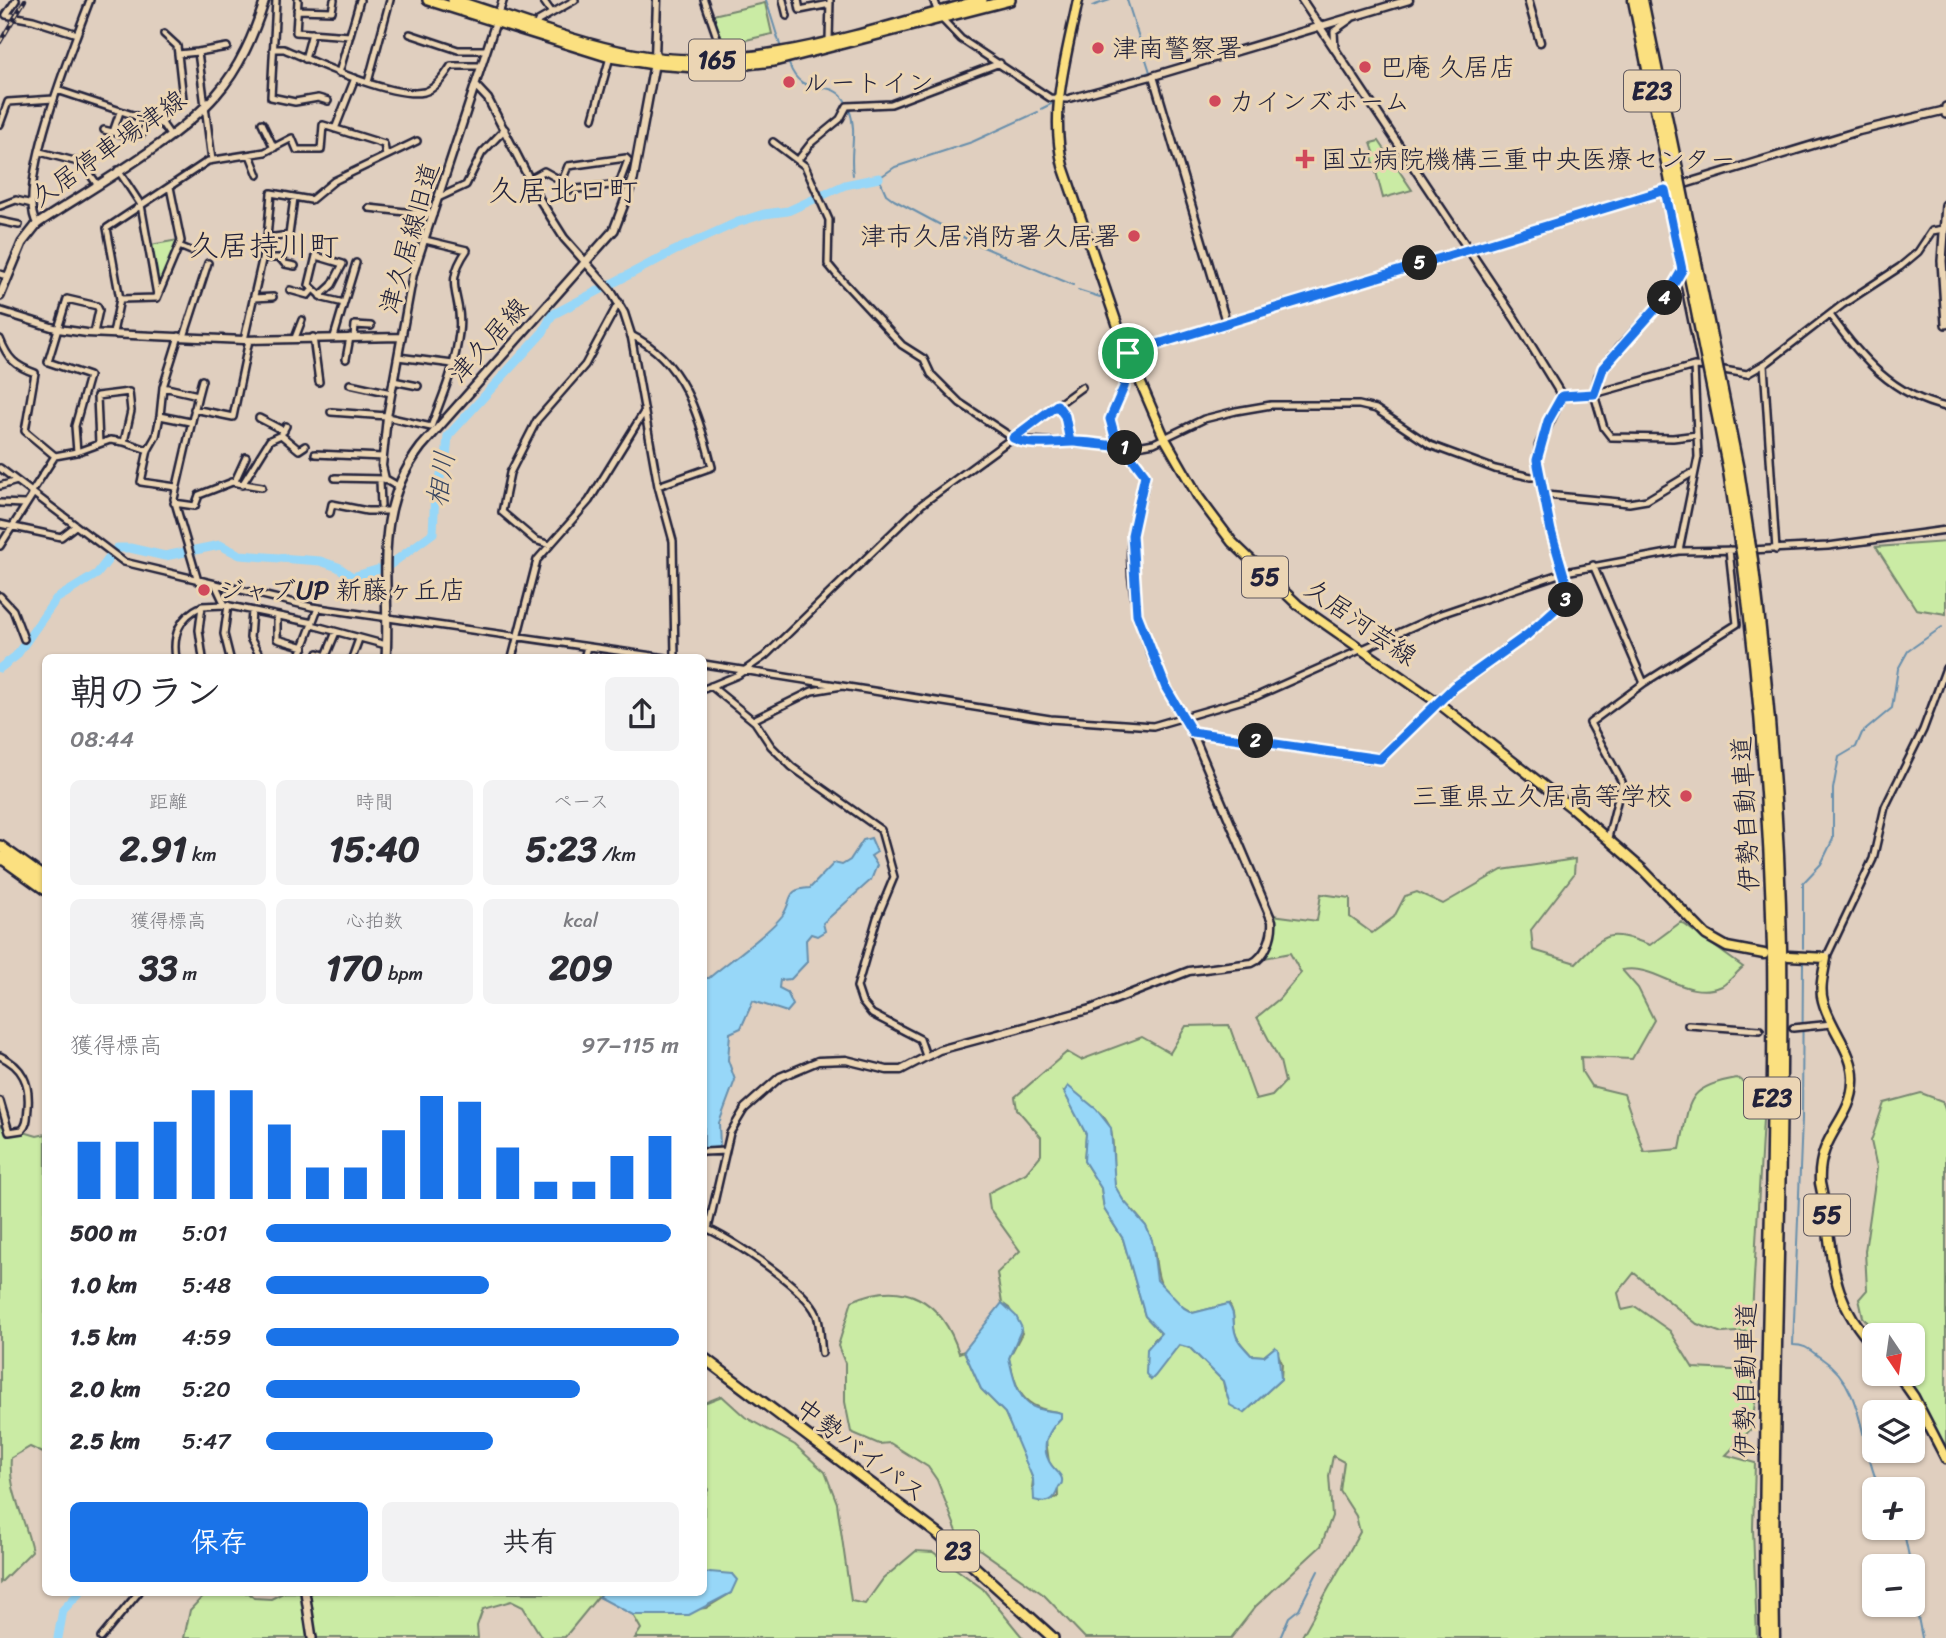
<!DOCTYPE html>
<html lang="ja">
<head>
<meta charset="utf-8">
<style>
	body { margin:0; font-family:Sriracha,"Klee One",sans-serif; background:#f2f2f3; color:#2b2b33; height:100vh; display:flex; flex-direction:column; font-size:26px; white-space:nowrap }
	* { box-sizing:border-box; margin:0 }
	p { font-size:23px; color:#7c7c81 }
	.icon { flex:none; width:38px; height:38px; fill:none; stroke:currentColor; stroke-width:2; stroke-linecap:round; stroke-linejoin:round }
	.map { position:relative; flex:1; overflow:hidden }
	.details { position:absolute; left:42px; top:654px; width:665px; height:942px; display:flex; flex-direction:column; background:#fff; border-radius:10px; box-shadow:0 2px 5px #0004 }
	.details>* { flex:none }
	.needle { width:46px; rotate:167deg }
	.fabs { position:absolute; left:1862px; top:1323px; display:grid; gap:14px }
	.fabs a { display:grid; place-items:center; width:63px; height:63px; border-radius:10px; background:#fff; box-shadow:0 2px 5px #0004; font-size:35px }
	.pin { position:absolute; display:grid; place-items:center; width:60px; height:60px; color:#fff; margin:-30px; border:4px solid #fff; border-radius:50%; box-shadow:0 2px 7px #0007 }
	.km { position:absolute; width:35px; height:35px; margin:-18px; border-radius:50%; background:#222; color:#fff; font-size:19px; line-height:35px; text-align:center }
	.round { display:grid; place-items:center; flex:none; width:74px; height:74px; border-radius:10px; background:#f2f2f3 }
	.summary { display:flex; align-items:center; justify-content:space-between; height:119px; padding:0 28px }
	h1 { font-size:38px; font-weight:700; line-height:52px }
	.stats { display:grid; grid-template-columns:repeat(3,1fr); gap:10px; height:119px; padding:7px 28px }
	.stats div { display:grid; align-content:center; border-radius:10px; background:#f2f2f3; text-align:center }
	.stats b { font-size:35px; font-weight:700 }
	.stats small { font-size:19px; font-weight:400 }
	.stats p { font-size:19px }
	.chart { height:196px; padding:14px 28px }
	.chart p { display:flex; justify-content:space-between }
	.chart svg { width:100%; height:126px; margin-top:7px; stroke:#1a73e8; stroke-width:6 }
	.cta { display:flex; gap:14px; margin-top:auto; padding:14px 28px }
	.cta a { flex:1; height:80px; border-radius:10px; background:#1a73e8; color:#fff; font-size:28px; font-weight:700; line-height:80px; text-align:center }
	.cta a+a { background:#f2f2f3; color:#2b2b33 }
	ul { padding:0 28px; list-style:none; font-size:23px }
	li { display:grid; grid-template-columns:112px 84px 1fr; align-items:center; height:52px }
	li i { height:18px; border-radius:9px; background:#1a73e8 }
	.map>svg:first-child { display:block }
</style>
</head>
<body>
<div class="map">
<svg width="1946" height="1638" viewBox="0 0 1946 1638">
	<rect width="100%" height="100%" fill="#e0cfbf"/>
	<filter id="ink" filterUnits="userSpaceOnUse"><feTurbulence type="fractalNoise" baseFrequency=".0143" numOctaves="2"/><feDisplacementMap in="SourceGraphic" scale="14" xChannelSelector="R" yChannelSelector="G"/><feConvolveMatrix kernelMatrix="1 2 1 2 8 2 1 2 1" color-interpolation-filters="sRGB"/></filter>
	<g filter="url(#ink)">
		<path fill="#caeba4" stroke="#768670" stroke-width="2" fill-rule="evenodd" d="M765,3L772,34L724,45L713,15Z
			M1379,141L1412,190L1383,198L1372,157L1375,155L1371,143Z
			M178,240L160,284H157L150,245Z
			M1946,542V614L1916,609L1876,547Z
			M1575,859L1574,874L1531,930L1533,950L1576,963C1607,931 1608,930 1650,945L1681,922L1743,967C1737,972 1729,982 1722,986C1685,1002 1657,963 1622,970L1638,988L1654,1020L1632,1059L1581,1057L1582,1072L1591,1086L1624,1094L1644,1152L1680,1149C1690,1102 1684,1087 1737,1078L1759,1092L1763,1119L1751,1331L1722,1333L1697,1324L1634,1273L1618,1293L1622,1310L1636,1307L1670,1331L1693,1368L1752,1371L1755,1403L1751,1429L1726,1455L1755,1463L1753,1528L1757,1638H1301L1360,1532L1356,1516L1340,1491L1344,1462L1333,1456L1329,1476L1332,1516L1321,1546L1256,1606L1231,1638H1085L1044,1595L958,1534L937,1480L928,1467L890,1443L879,1444L851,1432L845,1402V1363L838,1346L852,1301C904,1278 942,1300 959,1353L964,1351L981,1389L1005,1413L1028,1464L1033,1480L1032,1488L1040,1502L1058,1497L1057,1472L1049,1462L1046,1441L1058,1412C1021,1408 1017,1391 1009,1358L1022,1333L1009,1308L1002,1303L997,1273L1020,1251L990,1209L988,1193L1026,1173L1041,1155V1137L1017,1109L1015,1097L1067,1052L1081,1060L1142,1037L1170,1053L1186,1026L1229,1025L1256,1100L1272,1096L1285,1082L1280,1061L1257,1017L1279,999L1301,973L1290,953L1265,958L1273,936L1272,915L1317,921L1321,894L1350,898V917L1372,933L1394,917L1405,896L1417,892L1443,904L1502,870ZM1073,1090C1084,1103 1104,1111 1110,1128C1116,1142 1111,1169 1115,1186C1121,1204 1139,1213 1147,1229C1165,1264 1142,1286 1193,1313L1229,1304C1236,1315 1232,1320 1235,1332C1237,1342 1245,1347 1251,1355L1264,1356L1275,1347L1282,1363L1281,1379L1244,1413L1225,1391L1223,1381L1190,1348L1179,1345L1151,1379L1153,1341L1161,1333L1145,1316L1123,1239L1104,1209L1101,1188L1084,1161L1086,1134L1064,1091Z
			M1921,1093L1942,1101L1946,1112V1448L1905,1374H1913V1335H1878L1863,1317L1859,1299L1867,1290L1865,1251L1877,1168L1871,1141L1884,1103Z
			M0,1125L37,1136L46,1134L45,1454L30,1447L11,1458C8,1492 26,1519 32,1551L0,1583Z
			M722,1396L745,1417L795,1445L825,1472L837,1503L851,1601L865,1604L883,1579L916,1551L933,1552L983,1589L1023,1638H635L641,1629L633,1615L706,1608L731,1593L732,1574H704V1497L708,1490L704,1474V1403Z
			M285,1592L601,1593L565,1637L542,1638L523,1607L511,1601L483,1609L477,1626L478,1638H184L190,1610L206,1593H249L254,1598L271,1599Z"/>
		<path fill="#97d7f8" stroke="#688fac" stroke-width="2" d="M871,838L877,852L871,856L877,865L871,880L823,923L825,931L817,936L811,934L806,940L807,962L791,979L780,980L779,988L787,992L793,1005L787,1012L753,1001L741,1028L730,1033L728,1060L735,1080L719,1123L720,1147L704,1149V978H709C729,961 766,936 782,916C794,900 784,889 810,888L834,863L842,865L850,860L863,840Z
			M1068,1086L1096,1109L1111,1128L1115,1186L1123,1200L1146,1226L1152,1240L1157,1280L1184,1308L1193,1313L1228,1304C1236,1315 1232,1320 1235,1332C1237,1342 1245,1348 1251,1355L1264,1356L1275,1347L1278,1349L1281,1379L1244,1413L1230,1405L1223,1381L1190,1348L1179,1345L1155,1376L1151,1380L1146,1374L1147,1349L1161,1333L1145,1316L1123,1239L1104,1209L1101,1188L1084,1161L1086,1134L1064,1092Z
			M1002,1303L1016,1316L1022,1328L1009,1358C1013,1376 1018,1404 1039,1409C1046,1411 1054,1411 1061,1413V1418C1047,1432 1039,1448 1052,1466C1056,1471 1061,1474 1062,1479C1063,1486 1060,1483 1058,1489C1054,1501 1048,1504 1034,1500L1033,1479L1005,1413L981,1389L964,1351Z
			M710,1572L732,1574L737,1580L731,1593L689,1615H633L599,1597L601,1592H704V1574Z"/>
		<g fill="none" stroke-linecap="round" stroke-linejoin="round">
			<path stroke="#688fac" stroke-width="2" d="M766,0L780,45
				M1092,6L1110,0
				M789,64C803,103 831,73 847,104
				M1103,87L1150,72L1127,0
				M849,109C858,132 849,152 853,175
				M1041,109L1051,104
				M1038,112L972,142L895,167L879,178L886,194L894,200L976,244L1073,285
				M854,181V182
				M1078,290L1100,297
				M1803,948V883L1821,864L1833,839V789L1839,757L1856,747L1862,733L1892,708L1898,669L1908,651L1942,627
				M1803,961L1802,1119L1793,1345C1807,1345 1810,1351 1821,1358C1866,1387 1859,1446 1880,1489
				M1903,1528L1911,1566
				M1913,1591L1922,1638
				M1280,1638L1289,1617L1299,1609L1318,1571"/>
			<path stroke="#97d7f8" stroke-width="9" d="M0,668L16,656L56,599L97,574L117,548H130L165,556L220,545L240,555L320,561L338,567L352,577L387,567L433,533L435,493L446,459L448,436L543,332L552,315L674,251L738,222L764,214L788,211L845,185L879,178
				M58,1638L63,1610L80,1592"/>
			<path stroke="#baaca5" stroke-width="5" stroke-dasharray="5 2.5" stroke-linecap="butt" d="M1760,1030L1793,1028"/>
			<g stroke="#22223b" stroke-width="10">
				<path id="minor" d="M16,0L6,15L33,20L77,34
					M276,0L271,97L295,102L318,98L328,101
					M298,0L296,32L350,36
					M543,0L552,13
					M704,0L725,60
					M783,0L787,16
					M798,0L800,10L830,4
					M297,10L332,11L334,0
					M941,18L961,39L1050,98L1067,99L1153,76
					M536,26L538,21L575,0
					M164,34L177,46L178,54
					M410,34L458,50H486
					M829,40L830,0
					M273,49H284C314,62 393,99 424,92C436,89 445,75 451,66H481
					M1335,50L1334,31L1351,19
					M305,59L312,33
					M339,73L360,0
					M368,82L390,0
					M57,90L163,125L170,135
					M593,118L610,57
					M262,123L274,148
					M0,124L8,102L54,99
					M163,125L162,117L183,99L178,54L198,52
					M335,129L355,78
					M104,130L133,137L142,134L147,121
					M113,132L120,112
					M773,142L805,166L829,220L828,264L837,275L902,345L924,359L931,374L960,403L1013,438
					M40,152L82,163L97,184
					M250,155L258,175
					M386,156L417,141
					M212,160L198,52L227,47
					M798,160L812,142L840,119L847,106L891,104L1000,63
					M118,170L141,205L157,295
					M530,179L544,171L562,181L564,188L569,190L619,184L628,160L626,158L568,166L562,181
					M1665,190L1701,366
					M438,198L466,185L482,153L505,129
					M0,206L16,200L32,204
					M369,208L433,215
					M0,221L19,225
					M37,224C14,188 75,41 90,0
					M267,238L289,235L294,198
					M179,246L191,251
					M263,258H280L285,264L295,266
					M1682,270L1667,296L1619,347L1598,376L1594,394L1604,428L1611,437L1673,438L1697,435
					M0,274L7,276
					M290,290L308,295L313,289
					M320,296L332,285L343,264L316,256L309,285L323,298L344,303L334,337
					M253,298L273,297
					M120,299L157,298L181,241L170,187
					M344,303L356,263
					M1830,315C1861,358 1892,395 1946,407
					M94,333L99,310L97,306L67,299L48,362L89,376L75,426L77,452L99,444L97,396L129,392L131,411L124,442L148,450L141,482L176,487
					M113,333L120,299L107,228L208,161L265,152L292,138L297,150H321L323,125L384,144L386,156L334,181L311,200L271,193L267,238L244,340
					M631,335L658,486L673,541L675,658
					M631,335C683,360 699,415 712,467L658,486
					M179,336L163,387L198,395L174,499L198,581
					M184,337L208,263
					M313,337L319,382
					M354,337L355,325L371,326
					M295,338L302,320
					M0,339C8,359 15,366 35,373L25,431L55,456
					M398,357L453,364
					M346,359L350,337
					M1133,365L1128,368L1124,387L1110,419L1115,437L1145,475C1145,495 1135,514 1132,533C1124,599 1150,663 1183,718
					M1764,365L1776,550
					M1718,369L1747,374L1768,362L1842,305L1900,267L1918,252L1932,231L1944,229
					M393,381L418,386
					M350,384L391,393
					M163,387L160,416L190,422
					M198,395L202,380
					M1562,396L1594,394L1694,366L1709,367
					M1057,405L1065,416L1070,442
					M194,409L233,417L249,340
					M331,412L387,416
					M387,417L431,427C444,391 454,372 459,333C464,294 441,288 467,250L425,240
					M259,418L284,431
					M281,435L299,450L305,446
					M1013,439L1132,447L1154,443L1204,419L1236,411L1271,405H1359L1376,409L1430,445L1495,469L1531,477L1540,476
					M99,444L110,440L124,442
					M148,450L156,436L160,416
					M315,454L383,457
					M0,468L124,562L312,607L666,658
					M335,478L385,479
					M380,480L381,506
					M231,482L262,487
					M242,485L270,440L281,435L286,426
					M0,486L17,481
					M31,493L55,456L77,452
					M1546,495L1629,503L1647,500L1692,473
					M0,503L25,504
					M174,503L195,506L199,495L235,481L246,457
					M330,513L332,504L367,511H389
					M0,524L61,537L74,527
					M550,545L535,540L502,512L510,473L537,420L585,365L619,302
					M0,546L33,494
					M1751,550L1828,546L1946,530
					M1679,551L1698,457L1694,366
					M1593,565L1644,683
					M216,586L225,605
					M0,596L13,610L24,639
					M228,605L224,634L230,658
					M252,611L250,638L261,658
					M277,616V639L304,647
					M312,625L386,645
					M176,658C172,635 180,616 202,606
					M203,658L199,630L202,606L225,605L313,623
					M299,658L318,608
					M316,658L318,653L326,656L336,632
					M352,658L359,639
					M512,658L537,560L589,501L644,412
					M584,658L587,647
					M704,664L1050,719L1153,726L1257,696L1441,614L1565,572L1679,551L1741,550
					M711,686L755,722L771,746L792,767L881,830L894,877L877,918L857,987L862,1002L872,1014L920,1039L926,1056
					M704,689L738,675L765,656L922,504L1082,387
					M753,720L812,691L842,686
					M1192,732L1370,759L1384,756L1454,686L1527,635L1570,595L1551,531L1537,460L1539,445
					M1608,838L1622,782L1590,723L1644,683L1737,624L1729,550
					M1826,958L1873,859L1885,807L1923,730L1946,668
					M1688,1025L1760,1030
					M1793,1028L1832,1024
					M0,1056C23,1067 30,1083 28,1108C27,1117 28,1124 22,1130L9,1132L0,1101
					M704,1152L726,1151
					M708,1229C735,1242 806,1288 817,1315C821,1328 820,1340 822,1353
					M708,1229L730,1133L745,1108
					M101,1638L139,1592"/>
			</g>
			<g stroke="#22223b" stroke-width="11">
				<path id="tertiary" d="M934,0L938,12
					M1302,0L1515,319L1562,396L1539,445
					M1528,0L1540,42
					M655,57L657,0
					M475,85L488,99L540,200L564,238L611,291L624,313L631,335
					M0,311L58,329L87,333L244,340L401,337
					M1226,322L1153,76L1409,0
					M1128,353L1859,131L1946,110
					M397,486L385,479L382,466L387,417L413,274L503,0
					M745,1108L780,1077L818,1061L846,1060L887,1070H901L939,1050L1091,1009L1189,971L1252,963C1266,957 1273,935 1272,921L1192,732L1183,718"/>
			</g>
			<g stroke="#22223b" stroke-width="12">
				<path id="secondary" d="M1946,107V114
					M1946,205L1942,261L1946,324
					M0,296L22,243L37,224C91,188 174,143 216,95C240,68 254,34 265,0
					M386,658C391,581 370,514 421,447L614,230L633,180L655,60
					M305,1592L312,1638"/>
			</g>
			<g stroke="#22223b" stroke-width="13">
				<path id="primary" d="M1078,0C1067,55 1049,110 1063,166L1124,344L1164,437L1199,498L1232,542L1298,605L1437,702L1572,808L1643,870L1706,935L1727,947L1764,954
					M1789,956L1826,958C1824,972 1819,988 1823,1001C1830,1029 1855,1053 1853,1082C1852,1121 1817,1135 1820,1183C1835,1250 1824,1293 1874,1346
					M1898,1374L1914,1397L1946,1459"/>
			</g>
			<g stroke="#22223b" stroke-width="14">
				<path id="trunk" d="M428,0L610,57L654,64L709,68L774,61L1010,0
					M453,0C512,18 571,42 632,54C747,77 871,30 982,0
					M0,846L46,879
					M0,857L46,890
					M704,1358L938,1534L1053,1638"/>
			</g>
			<g stroke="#22223b" stroke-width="15">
				<path id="motorway" d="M1634,0L1671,182
					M1642,0L1679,179
					M1738,470L1749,541
					M1729,471L1740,542
					M1743,559C1760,689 1770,818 1773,949C1776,1178 1762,1408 1766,1638
					M1752,560C1768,689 1779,819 1781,949C1784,1179 1770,1408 1774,1638"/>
			</g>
			<use href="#minor" stroke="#ebd5b4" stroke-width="5"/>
			<use href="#tertiary" stroke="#ebd5b4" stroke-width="6"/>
			<use href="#secondary" stroke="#ebd5b4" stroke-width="7"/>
			<use href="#primary" stroke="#fbe080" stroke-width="8"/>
			<use href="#trunk" stroke="#fbe080" stroke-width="9"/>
			<use href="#motorway" stroke="#fbe080" stroke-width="10"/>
			<g stroke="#22223b" stroke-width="4.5">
				<path id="rail" d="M0,42L25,0"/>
			</g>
			<use href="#rail" stroke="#ebd5b4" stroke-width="2" stroke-dasharray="5" stroke-linecap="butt"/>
			<g stroke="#22223b" stroke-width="15" stroke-linecap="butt">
				<path id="motorway-bridge" d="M1679,179L1738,470
					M1671,182L1729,471
					M1749,541L1752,560
					M1740,542L1743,559"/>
			</g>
			<use href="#motorway-bridge" stroke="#fbe080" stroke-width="10"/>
		</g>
	</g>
	<g fill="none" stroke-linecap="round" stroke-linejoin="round" filter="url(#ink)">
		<g stroke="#fff" stroke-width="14">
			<path id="route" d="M1128,353L1133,365L1128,368L1124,387L1110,419L1115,437L1124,447C1107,445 1090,442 1073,442C1054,442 1030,447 1013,438L1057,405L1065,416L1070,442H1074L1124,447L1145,475L1132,535L1137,614L1166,688L1192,732L1380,759L1454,687L1527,635L1570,596L1551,531L1537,460L1548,421L1562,396L1594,394L1603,368L1667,296L1682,270L1665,190L1128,353"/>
		</g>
		<use href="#route" stroke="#1a73e8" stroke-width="9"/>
	</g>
	<g fill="#d1495b" stroke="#ebd5b4" stroke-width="2.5">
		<circle cx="1098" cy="48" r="7"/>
		<circle cx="1365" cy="67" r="7"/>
		<circle cx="789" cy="82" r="7"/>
		<circle cx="1215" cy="101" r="7"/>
		<path d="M1301.5 148.5h7v7h7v7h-7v7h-7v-7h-7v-7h7z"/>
		<circle cx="1134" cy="236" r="7"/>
		<circle cx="204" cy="590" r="7"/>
		<circle cx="1686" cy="796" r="7"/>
	</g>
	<g text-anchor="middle" stroke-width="6" stroke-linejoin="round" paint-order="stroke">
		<g fill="#ebd5b4" stroke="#5e585f" stroke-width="2">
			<rect x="689" y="39.5" width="56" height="41" rx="5"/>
			<rect x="1624" y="70.5" width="56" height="41" rx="5"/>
			<rect x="1242" y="556.5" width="46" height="41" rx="5"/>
			<rect x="1744" y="1077.5" width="56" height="41" rx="5"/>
			<rect x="1804" y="1194.5" width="46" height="41" rx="5"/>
			<rect x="937" y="1530.5" width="42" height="41" rx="5"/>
		</g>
		<g font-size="24" font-weight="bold" fill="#22223b">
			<text x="717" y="68">165</text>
			<text x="1652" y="99">E23</text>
			<text x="1265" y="585">55</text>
			<text x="1772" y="1106">E23</text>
			<text x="1827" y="1223">55</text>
			<text x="958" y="1559">23</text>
		</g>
		<g font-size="26" fill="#22223b" stroke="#ebd5b4" text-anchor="start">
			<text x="1112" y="57">津南警察署</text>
			<text x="1379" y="76">巴庵 久居店</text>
			<text x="803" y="91">ルートイン</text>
			<text x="1229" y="110">カインズホーム</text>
			<text x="1321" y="168">国立病院機構三重中央医療センター</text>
			<text x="1120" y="245" text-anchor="end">津市久居消防署久居署</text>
			<text x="218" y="599">ジャブUP 新藤ヶ丘店</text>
			<text x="1672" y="805" text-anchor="end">三重県立久居高等学校</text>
		</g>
		<g font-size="26" fill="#22223b" stroke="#ebd5b4">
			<text transform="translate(108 148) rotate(-35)" y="9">久居停車場津線</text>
			<text transform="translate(409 238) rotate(-74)" y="9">津久居線旧道</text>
			<text transform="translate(488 340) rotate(-48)" y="9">津久居線</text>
			<text transform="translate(1361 622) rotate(35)" y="9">久居河芸線</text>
			<text transform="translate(1745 814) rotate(-93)" y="9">伊勢自動車道</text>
			<text transform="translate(1745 1380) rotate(-89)" y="9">伊勢自動車道</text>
			<text transform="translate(861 1450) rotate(37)" y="9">中勢バイパス</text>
		</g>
		<g font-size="28" font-style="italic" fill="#394661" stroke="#ebd5b4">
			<text transform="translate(440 479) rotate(-81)" y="10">相川</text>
		</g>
		<g font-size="30" fill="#22223b" stroke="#ebd5b4">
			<text x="563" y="201">久居北口町</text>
			<text x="264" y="256">久居持川町</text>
		</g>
	</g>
</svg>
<div class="fabs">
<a><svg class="needle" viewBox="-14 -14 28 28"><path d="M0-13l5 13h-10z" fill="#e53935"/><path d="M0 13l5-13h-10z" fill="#7c7c81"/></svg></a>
<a><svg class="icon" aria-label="layers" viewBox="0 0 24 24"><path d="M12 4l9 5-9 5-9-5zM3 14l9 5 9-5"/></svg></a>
<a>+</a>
<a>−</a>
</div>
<div class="pin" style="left:1128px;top:353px;background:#1e9e55"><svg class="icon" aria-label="arrive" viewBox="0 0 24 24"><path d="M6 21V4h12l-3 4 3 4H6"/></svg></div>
<b class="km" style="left:1125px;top:448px">1</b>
<b class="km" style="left:1256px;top:741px">2</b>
<b class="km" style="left:1566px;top:600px">3</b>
<b class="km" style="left:1665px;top:298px">4</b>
<b class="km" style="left:1420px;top:263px">5</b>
<section class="details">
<div class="summary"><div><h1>朝のラン</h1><p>08:44</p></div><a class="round"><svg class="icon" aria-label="share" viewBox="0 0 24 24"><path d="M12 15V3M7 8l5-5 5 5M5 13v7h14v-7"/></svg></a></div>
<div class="stats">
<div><p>距離</p><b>2.91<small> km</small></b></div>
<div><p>時間</p><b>15:40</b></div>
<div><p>ペース</p><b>5:23<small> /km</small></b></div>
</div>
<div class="stats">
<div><p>獲得標高</p><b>33<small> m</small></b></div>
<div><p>心拍数</p><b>170<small> bpm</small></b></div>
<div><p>kcal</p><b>209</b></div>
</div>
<div class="chart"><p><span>獲得標高</span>97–115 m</p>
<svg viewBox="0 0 160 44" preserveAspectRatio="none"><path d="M5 44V24M15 44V24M25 44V17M35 44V6M45 44V6M55 44V18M65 44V33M75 44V33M85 44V20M95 44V8M105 44V10M115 44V26M125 44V38M135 44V38M145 44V29M155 44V22"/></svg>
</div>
<ul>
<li><b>500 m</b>5:01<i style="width:98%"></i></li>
<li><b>1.0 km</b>5:48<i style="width:54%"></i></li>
<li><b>1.5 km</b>4:59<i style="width:100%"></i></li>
<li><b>2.0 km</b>5:20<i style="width:76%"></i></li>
<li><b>2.5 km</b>5:47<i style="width:55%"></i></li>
</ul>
<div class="cta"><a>保存</a><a>共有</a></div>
</section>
</div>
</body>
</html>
